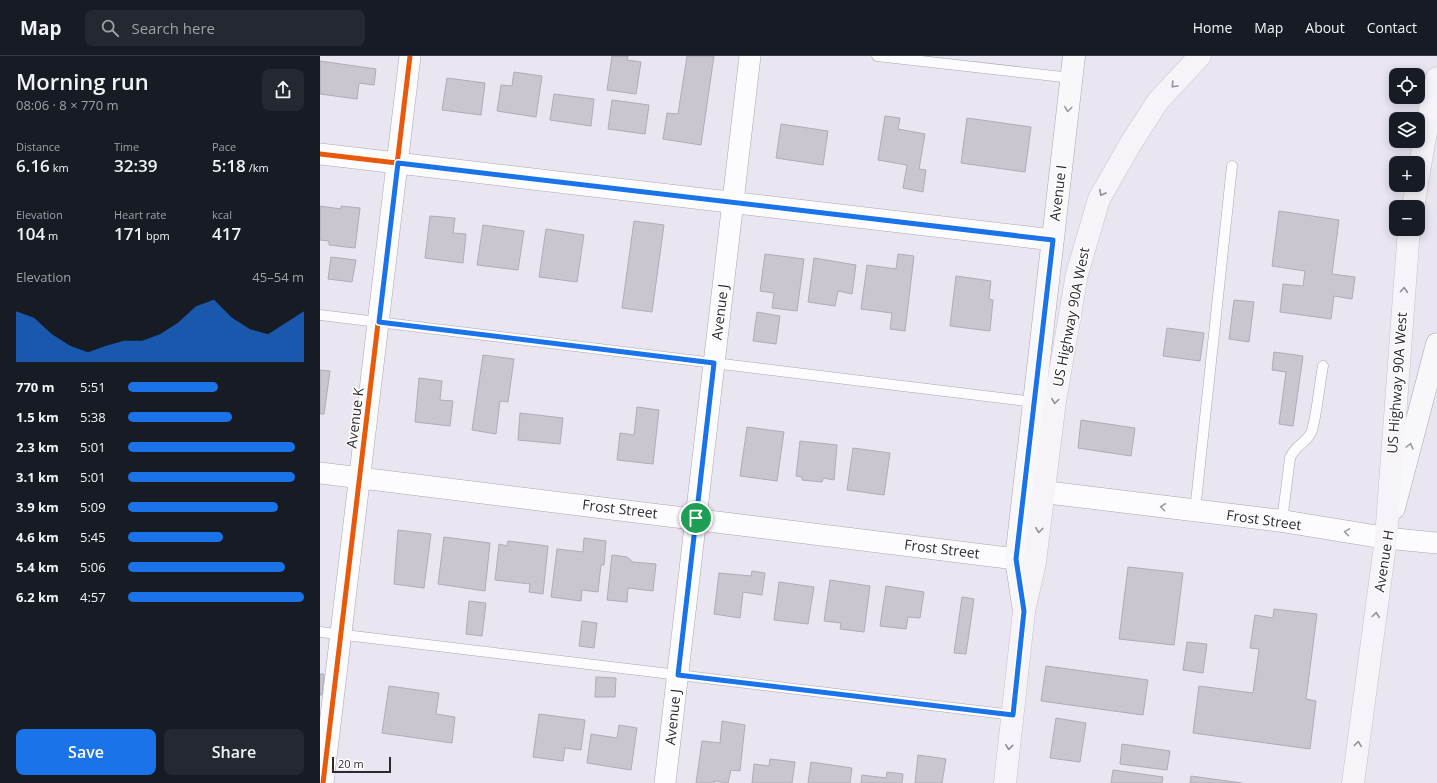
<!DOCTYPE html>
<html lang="en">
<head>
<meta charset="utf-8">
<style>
	body { margin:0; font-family:"Open Sans",sans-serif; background:#242831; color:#f1f3f6; height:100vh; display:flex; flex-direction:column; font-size:15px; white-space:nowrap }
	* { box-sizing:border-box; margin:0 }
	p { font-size:13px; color:#9ea1a6 }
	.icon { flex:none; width:22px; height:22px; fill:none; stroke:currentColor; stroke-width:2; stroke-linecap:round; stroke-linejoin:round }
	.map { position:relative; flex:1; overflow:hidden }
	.side { display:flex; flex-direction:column; background:#171b24; width:320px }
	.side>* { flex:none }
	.tools { position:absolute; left:1069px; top:12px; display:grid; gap:8px }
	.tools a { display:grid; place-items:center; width:36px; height:36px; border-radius:8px; background:#171b24; box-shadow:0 2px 10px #0003; font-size:20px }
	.scale { position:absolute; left:12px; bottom:10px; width:59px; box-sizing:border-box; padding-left:4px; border:2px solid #2c2931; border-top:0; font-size:11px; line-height:14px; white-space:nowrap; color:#2c2931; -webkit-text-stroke:3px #fff; paint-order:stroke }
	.pin { position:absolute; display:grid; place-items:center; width:34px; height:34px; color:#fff; margin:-17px; border:2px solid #fff; border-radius:50%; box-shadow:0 1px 4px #0007 }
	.round { display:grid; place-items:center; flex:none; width:42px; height:42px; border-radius:8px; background:#242831 }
	.headline { display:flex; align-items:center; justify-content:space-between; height:68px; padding:0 16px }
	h1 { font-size:22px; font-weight:600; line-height:30px }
	.metrics { display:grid; grid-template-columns:repeat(3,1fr); gap:6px; height:68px; padding:4px 16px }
	.metrics div { display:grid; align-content:center }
	.metrics b { font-size:17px; font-weight:600 }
	.metrics small { font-size:11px; font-weight:400 }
	.metrics p { font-size:11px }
	.chart { height:112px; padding:8px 16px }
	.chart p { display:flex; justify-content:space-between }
	.chart svg { width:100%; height:72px; margin-top:4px; fill:#1a73e8; opacity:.7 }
	.primary-button { display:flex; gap:8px; margin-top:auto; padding:8px 16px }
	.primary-button a { flex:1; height:46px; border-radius:8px; background:#1a73e8; color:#fff; font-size:16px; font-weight:600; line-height:46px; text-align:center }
	.primary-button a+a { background:#242831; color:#f1f3f6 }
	ul { padding:0 16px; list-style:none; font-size:13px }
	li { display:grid; grid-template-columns:64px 48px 1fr; align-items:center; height:30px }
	li i { height:10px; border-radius:5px; background:#1a73e8 }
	header { display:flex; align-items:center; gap:24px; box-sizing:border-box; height:56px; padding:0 20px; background:#171b24; border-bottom:1px solid #363941 }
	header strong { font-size:19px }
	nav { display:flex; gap:22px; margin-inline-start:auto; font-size:14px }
	.search { width:280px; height:36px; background:#242831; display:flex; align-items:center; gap:10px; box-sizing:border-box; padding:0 14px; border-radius:8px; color:#9ea1a6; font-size:15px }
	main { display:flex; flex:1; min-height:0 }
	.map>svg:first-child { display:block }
</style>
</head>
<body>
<header>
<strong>Map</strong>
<div class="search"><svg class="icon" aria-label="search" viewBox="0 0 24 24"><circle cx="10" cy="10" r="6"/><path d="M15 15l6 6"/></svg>Search here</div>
<nav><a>Home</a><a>Map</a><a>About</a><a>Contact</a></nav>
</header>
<main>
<section class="side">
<div class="headline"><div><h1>Morning run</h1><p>08:06 · 8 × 770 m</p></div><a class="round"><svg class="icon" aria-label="share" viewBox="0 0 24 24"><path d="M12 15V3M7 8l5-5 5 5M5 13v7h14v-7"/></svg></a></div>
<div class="metrics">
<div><p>Distance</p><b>6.16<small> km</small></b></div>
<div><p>Time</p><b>32:39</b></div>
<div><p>Pace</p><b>5:18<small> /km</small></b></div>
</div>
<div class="metrics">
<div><p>Elevation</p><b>104<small> m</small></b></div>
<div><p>Heart rate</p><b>171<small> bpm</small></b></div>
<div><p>kcal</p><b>417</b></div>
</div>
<div class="chart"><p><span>Elevation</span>45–54 m</p>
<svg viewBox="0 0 160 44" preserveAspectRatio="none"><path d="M0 44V13L10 17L20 27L30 34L40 38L50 34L60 31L70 31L80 27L90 20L100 10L110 6L120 17L130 24L140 27L150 20L160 13V44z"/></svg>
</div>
<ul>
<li><b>770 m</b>5:51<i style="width:51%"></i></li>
<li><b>1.5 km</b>5:38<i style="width:59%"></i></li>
<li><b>2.3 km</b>5:01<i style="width:95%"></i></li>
<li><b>3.1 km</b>5:01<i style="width:95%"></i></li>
<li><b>3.9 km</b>5:09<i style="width:85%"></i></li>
<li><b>4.6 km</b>5:45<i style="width:54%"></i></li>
<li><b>5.4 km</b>5:06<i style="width:89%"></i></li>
<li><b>6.2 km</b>4:57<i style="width:100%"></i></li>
</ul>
<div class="primary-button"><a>Save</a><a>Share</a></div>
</section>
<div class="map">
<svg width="1117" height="727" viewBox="0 0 1117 727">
	<rect width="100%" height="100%" fill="#e9e5f1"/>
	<path fill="#c9c6cf" stroke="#b0acb6" d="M292,0H308L307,4L321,6L316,38L287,34Z
		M367,0H394L381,89L343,83L347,57L358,58Z
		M0,5L56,13L54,29L39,27L37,43L0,38Z
		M194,16L222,20L216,61L177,55L181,29L192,30Z
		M127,22L165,27L161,59L122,54Z
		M234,38L274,43L271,70L230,64Z
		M292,44L329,49L325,78L288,73Z
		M565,60L580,62L578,73L605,78L599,113L606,114L603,136L583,132L587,109L558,104Z
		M647,62L711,71L705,116L641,107Z
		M461,68L508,75L503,109L456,102Z
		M0,150L21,153V150L40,152L35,192L9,189V185L0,184Z
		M959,155L1019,164L1012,218L1035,221L1032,243L1014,240L1011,263L960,256L963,228L983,230L985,215L952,210Z
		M110,160L135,162L133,177L146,178L143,207L105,202Z
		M314,165L344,169L332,256L302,252Z
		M163,169L204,175L198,214L157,209Z
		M226,173L264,179L257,226L219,221Z
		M445,198L484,203L477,255L452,252L454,237L440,235Z
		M578,198L594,200L585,275L570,273L572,257L541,253L547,209L576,213Z
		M11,201L36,204L32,226L8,223Z
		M494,202L536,209L532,238L518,235L515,250L488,246Z
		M636,220L671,225L669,243L673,244L670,275L630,270Z
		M914,244L934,246L929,286L909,283Z
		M437,256L460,260L456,288L433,285Z
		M847,272L884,277L880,305L843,300Z
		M954,296L983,300L973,370L959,368L966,316L952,314Z
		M163,299L194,303L188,346L180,345L176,378L152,374Z
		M0,314L10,315L4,358H0Z
		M99,322L122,325L120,344L133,345L130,370L95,366Z
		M317,351L339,354L333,408L297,404L300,377L314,379Z
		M200,357L243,362L240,388L198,384Z
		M761,364L815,372L811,400L758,392Z
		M427,371L464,376L457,425L420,420Z
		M480,385L517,389L514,424L503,422L502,426L482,424V421L476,420Z
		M533,392L570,397L564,439L527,434Z
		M78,474L111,478L104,532L74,528Z
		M124,481L170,487L165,535L118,528Z
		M264,482L286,485L284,509H281L278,536L262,534L261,545L231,541L237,493L263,496Z
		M188,485L228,490L223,538L209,536L210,528L175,524L179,488L187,490Z
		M292,499L307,501L313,506L336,508L333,535L308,532L307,546L287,544Z
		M808,511L863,517L854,589L799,583Z
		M432,515L445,517L442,539L423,536L420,562L394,558L399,517L431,520Z
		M510,524L550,530L544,576L520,573L521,567L504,565Z
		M459,526L494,531L488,568L454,564Z
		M566,530L604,536L600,562L588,561L586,573L560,570Z
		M642,541L654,543L646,598L634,597Z
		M149,545L166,547L162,580L146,578Z
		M954,553L997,558L986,643L996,645L990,693L873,677L879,630L933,637L939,593L930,592L935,559L953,562Z
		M262,565L277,567L274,592L259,590Z
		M867,586L887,588L883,617L863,614Z
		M726,610L828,624L823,659L721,645Z
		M0,618H4L2,639H0Z
		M276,621L296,622L295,641H275Z
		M69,630L119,637L116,658L135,661L132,687L62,677Z
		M219,658L265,664L261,694L245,692L243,705L213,701Z
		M736,662L766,667L760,706L730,702Z
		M402,665L425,669L420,715L411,714L408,727L394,725V727H376L382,685L400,687Z
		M299,669L317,672L311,714L267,707L271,678L297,682Z
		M802,688L850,695L847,714L800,708Z
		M598,699L626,703L622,727H595Z
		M450,703L475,706L472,727H432L434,708L449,710Z
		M491,706L532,712L530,727H488Z
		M793,714L843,721L842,727H791Z
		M567,716L583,718L582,727H541L542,719L566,722Z
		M871,720L922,727H870Z"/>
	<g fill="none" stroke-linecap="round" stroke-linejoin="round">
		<g stroke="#aaa7b0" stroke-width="11">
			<path id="service" d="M557,0L752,22
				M0,259L714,346
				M875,455L912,110
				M962,465L970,402C975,389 984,389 991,377C996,366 1000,324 1003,310
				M0,576L693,659"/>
		</g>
		<g stroke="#aaa7b0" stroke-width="22">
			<path id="minor" d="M0,98L733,184
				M0,417L696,503
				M1066,482L1117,487
				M3,727L90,0
				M345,727L430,0"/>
		</g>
		<g stroke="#aaa7b0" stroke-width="23">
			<path id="tertiary" d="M724,436L962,465L1066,482"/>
		</g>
		<g stroke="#aaa7b0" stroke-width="23">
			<path id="secondary" d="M1074,452L1117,288
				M704,555L696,503L754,0"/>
		</g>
		<g stroke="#c5c3c9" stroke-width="23">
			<path id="primary" d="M1098,121L1112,41L1117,22
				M1093,151L1097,129
				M685,727L704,555L715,506L735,345L757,218L779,143L811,87L838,45L880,0
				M1033,727L1066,482L1089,173"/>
		</g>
		<use href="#service" stroke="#fcfbfd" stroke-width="10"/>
		<use href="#minor" stroke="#fcfbfd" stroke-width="21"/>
		<use href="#tertiary" stroke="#fcfbfd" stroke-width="22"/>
		<use href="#secondary" stroke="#f8f8fa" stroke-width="22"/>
		<use href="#primary" stroke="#f6f3f9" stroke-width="22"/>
		<g stroke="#fff" stroke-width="8">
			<path id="cycleway" d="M0,98L733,184
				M3,727L90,0"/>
		</g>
		<use href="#cycleway" stroke="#e8590c" stroke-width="5"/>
	</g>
	<defs><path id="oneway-chevron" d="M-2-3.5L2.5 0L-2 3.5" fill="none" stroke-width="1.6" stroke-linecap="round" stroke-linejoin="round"/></defs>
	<g stroke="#918e95">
		<use href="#oneway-chevron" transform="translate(854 29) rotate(133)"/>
		<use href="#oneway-chevron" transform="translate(782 137) rotate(119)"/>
		<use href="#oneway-chevron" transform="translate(1084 234) rotate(-86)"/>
		<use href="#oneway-chevron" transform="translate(735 345) rotate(98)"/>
		<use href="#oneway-chevron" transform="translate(719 474) rotate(97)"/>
		<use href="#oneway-chevron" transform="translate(1056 559) rotate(-82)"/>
		<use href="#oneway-chevron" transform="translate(1038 688) rotate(-82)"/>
		<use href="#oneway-chevron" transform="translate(689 691) rotate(96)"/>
	</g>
	<g stroke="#9c9ba0">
		<use href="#oneway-chevron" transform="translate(748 53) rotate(97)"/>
		<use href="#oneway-chevron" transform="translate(1090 390) rotate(-75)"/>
	</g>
	<g stroke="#9e9ca1">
		<use href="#oneway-chevron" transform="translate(843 451) rotate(-173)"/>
		<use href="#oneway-chevron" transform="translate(1027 476) rotate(-171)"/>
	</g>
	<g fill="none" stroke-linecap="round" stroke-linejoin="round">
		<g stroke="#fff" stroke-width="8">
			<path id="route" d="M78,107L733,184L696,503L704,555L693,659L358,619L394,307L59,266Z"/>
		</g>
		<use href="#route" stroke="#1a73e8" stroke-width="5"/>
	</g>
	<g text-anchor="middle" stroke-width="3" stroke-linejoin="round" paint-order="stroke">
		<g font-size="14" fill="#2c2931" stroke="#fff">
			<text transform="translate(738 137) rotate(-83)" y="5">Avenue I</text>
			<text transform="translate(400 256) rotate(-83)" y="5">Avenue J</text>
			<text transform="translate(751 261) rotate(-79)" y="5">US Highway 90A West</text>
			<text transform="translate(1077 327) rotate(-86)" y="5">US Highway 90A West</text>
			<text transform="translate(35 362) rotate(-83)" y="5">Avenue K</text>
			<text transform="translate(300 453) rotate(7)" y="5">Frost Street</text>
			<text transform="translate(944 464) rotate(8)" y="5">Frost Street</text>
			<text transform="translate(622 493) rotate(7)" y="5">Frost Street</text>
			<text transform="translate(1064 505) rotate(-81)" y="5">Avenue H</text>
			<text transform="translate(353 661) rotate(-84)" y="5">Avenue J</text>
		</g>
	</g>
</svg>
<div class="tools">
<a><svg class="icon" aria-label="locate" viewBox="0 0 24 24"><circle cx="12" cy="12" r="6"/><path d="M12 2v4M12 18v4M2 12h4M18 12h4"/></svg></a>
<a><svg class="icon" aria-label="layers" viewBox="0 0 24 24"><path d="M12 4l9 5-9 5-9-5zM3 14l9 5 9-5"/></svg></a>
<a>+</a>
<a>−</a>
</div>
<div class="scale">20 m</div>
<div class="pin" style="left:376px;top:462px;background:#1e9e55"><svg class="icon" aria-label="arrive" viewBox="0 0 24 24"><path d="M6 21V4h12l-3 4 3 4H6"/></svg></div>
</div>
</main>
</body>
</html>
